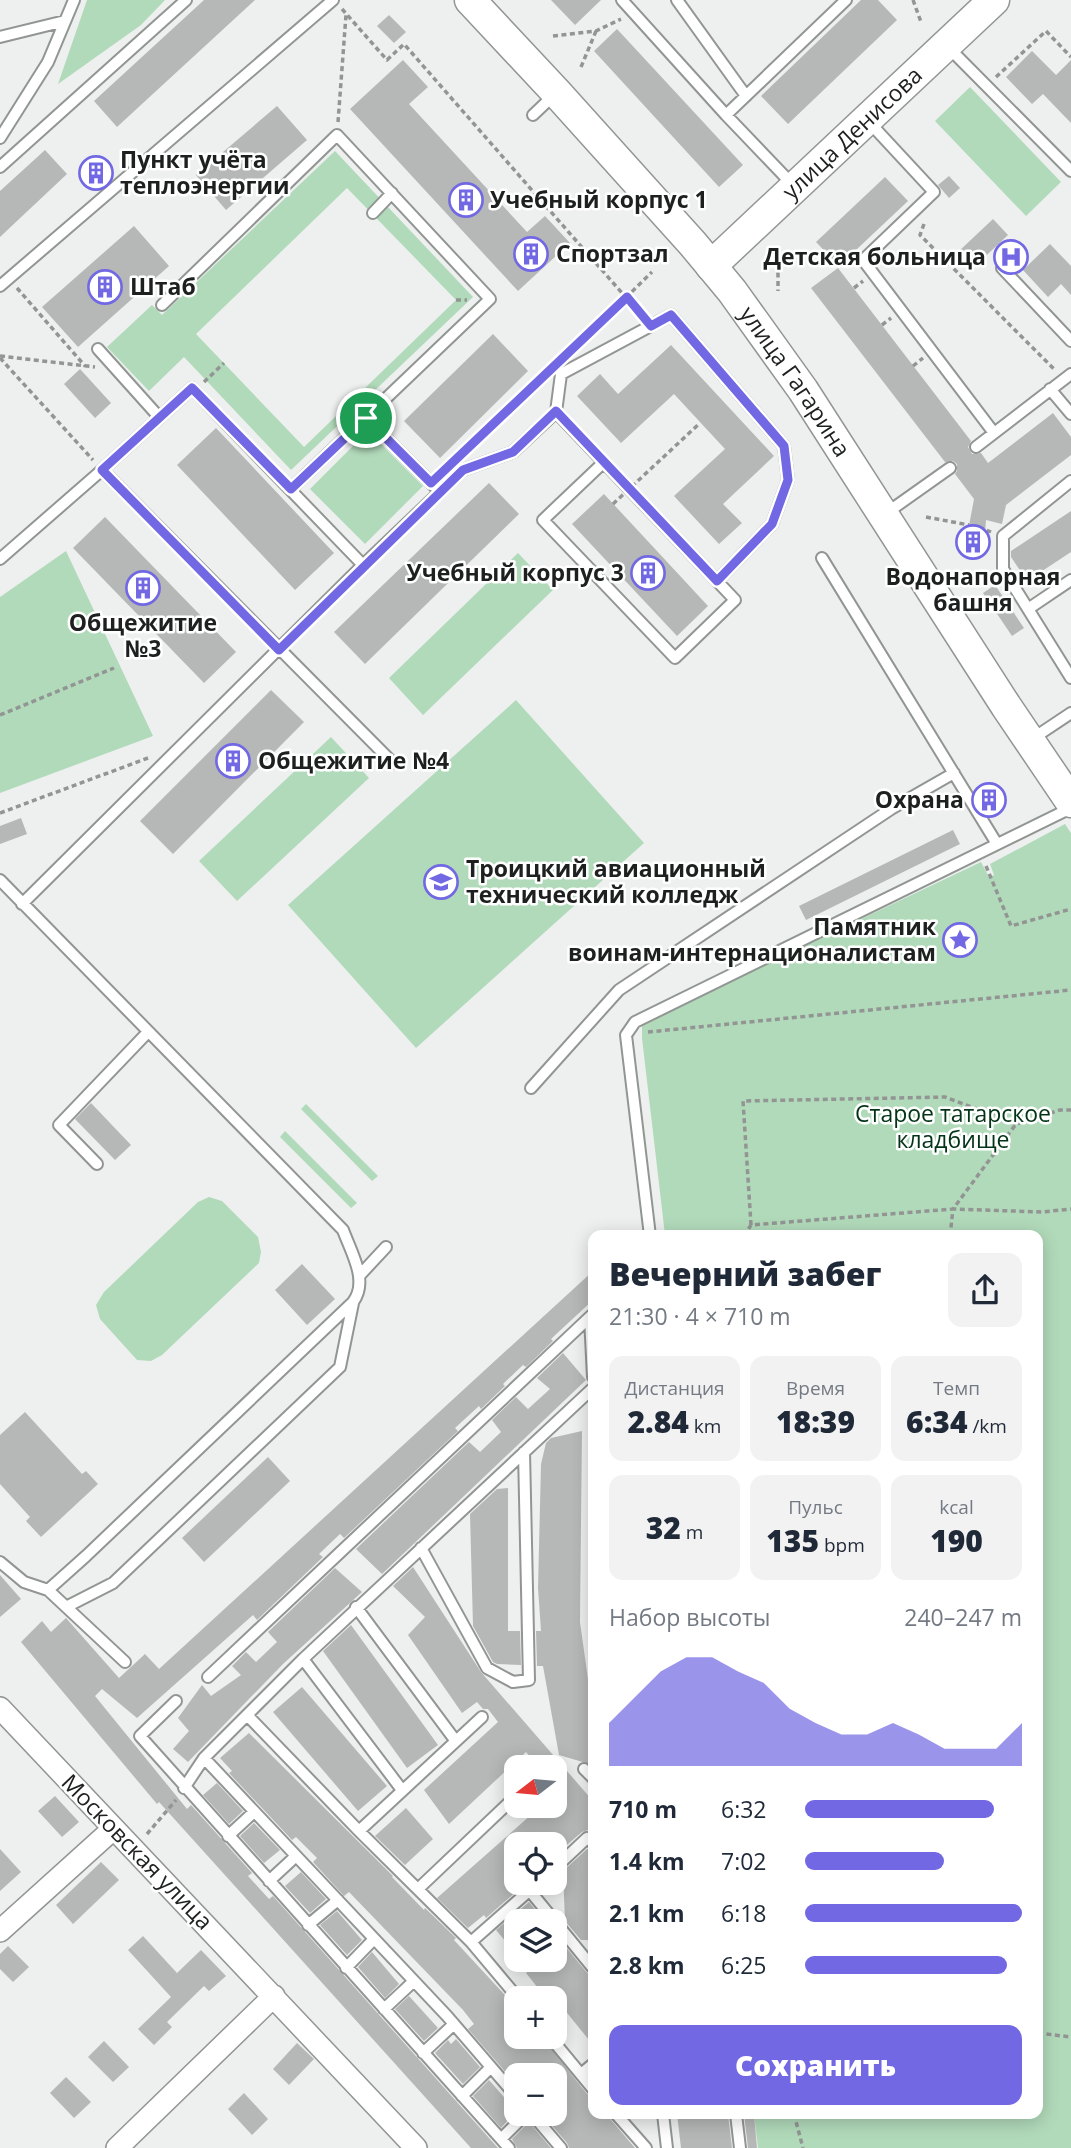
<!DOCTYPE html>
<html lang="ru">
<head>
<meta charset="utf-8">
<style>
	body { margin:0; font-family:"Open Sans",sans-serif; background:#f2f2f3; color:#1f2937; height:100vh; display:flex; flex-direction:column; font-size:26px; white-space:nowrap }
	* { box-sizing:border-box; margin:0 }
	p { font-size:23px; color:#747a83 }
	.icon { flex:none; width:38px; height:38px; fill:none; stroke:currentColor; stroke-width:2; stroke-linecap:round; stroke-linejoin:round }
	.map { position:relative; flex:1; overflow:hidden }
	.details { position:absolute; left:588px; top:1230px; width:455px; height:889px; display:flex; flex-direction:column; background:#fff; border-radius:14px; box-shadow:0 4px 18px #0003 }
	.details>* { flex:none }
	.needle { width:46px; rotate:254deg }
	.buttons { position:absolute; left:504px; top:1755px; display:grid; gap:14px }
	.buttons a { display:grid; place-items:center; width:63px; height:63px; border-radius:14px; background:#fff; box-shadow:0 4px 18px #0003; font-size:35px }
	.pin { position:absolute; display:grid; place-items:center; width:60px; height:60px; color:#fff; margin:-30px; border:4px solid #fff; border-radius:50%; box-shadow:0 2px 7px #0007 }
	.round { display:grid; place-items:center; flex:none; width:74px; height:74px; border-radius:14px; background:#f2f2f3 }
	.head { display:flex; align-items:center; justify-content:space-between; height:119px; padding:0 21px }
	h1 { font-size:32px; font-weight:800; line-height:52px }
	.stats { display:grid; grid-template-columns:repeat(3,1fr); gap:10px; height:119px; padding:7px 21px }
	.stats div { display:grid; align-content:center; border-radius:14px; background:#f2f2f3; text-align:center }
	.stats b { font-size:30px; font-weight:800 }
	.stats small { font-size:19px; font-weight:400 }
	.stats p { font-size:19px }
	.chart { height:196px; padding:14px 21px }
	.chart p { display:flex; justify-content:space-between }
	.chart svg { width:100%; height:126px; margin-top:7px; fill:#7268e3; opacity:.7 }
	.primary-button { display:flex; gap:14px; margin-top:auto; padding:14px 21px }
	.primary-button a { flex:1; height:80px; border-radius:14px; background:#7268e3; color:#fff; font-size:28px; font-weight:800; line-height:80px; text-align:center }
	ul { padding:0 21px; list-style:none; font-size:23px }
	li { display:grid; grid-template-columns:112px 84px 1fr; align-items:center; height:52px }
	li i { height:18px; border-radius:9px; background:#7268e3 }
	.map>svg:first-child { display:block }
</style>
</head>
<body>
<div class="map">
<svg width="1071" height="2148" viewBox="0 0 1071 2148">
	<rect width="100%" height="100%" fill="#edf0ee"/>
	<path fill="#b1daba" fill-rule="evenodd" d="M87,0H165L141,25L58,84Z
		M970,87L1061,182L1026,216L935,121Z
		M335,151L473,297L291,470L184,357L149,391L107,347L152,305L162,315ZM347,188L456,300L304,447L196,334Z
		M368,431L423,486L365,544L310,489Z
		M66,551L153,736L0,793V597Z
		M518,553L553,590L423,715L389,678Z
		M516,700L644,843L416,1048L288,905Z
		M331,737L369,778L237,901L199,861Z
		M1065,824L1071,833V2148H758L754,2114H1038V1236L665,1235L642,1038V1023L981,862L989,877L994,875L990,864Z
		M306,1104L378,1176L372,1181L301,1109Z
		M285,1131L357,1203L351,1208L280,1137Z
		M209,1197L222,1201L258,1237L261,1252L259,1263L162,1355L151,1361L137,1360L100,1319L96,1305L104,1292L198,1202Z"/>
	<path fill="#b5b8b6" d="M204,0H255L117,127L94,101Z
		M551,0H601L575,25Z
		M861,0H878L897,20L788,124L761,96Z
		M389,15L406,32L394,43L377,26Z
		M617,29L743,165L719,187L594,51Z
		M1032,51L1056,75L1071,60V123L1043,94L1032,104L1006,77Z
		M403,60L428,87L409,104L527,232L545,216L570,243L518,291L350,109Z
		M277,106L307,140L226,210L196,175Z
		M45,150L67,174L0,237V191Z
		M949,176L960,188L949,198L938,185Z
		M885,177L908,201L839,266L816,242Z
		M993,219L1008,235L973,268L958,252Z
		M134,226L169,266L78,347L42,307Z
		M1050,244L1071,266V295L1061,284L1048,297L1023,270Z
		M838,268L971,441L968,447L972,454L981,453L988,463L1053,413L1071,437V455L1006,505L1002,524L986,520L984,547L977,553H968L961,546L962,536L968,531L974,499L955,474L957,471V464L953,461L945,462L811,288Z
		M493,334L528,371L440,458L404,421Z
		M671,345L774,456L723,504L742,523L719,544L674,496L725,449L674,394L621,443L577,396L600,374L618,394Z
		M80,369L111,403L95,418L64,384Z
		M216,428L334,553L295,590L177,465Z
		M489,483L519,514L365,664L334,632Z
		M604,494L708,606L677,636L572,524Z
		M1071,511V552L1027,581L1011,557V551Z
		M105,517L236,652L204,683L73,548Z
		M995,585L1024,628L1012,636L983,593Z
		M271,690L304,722L173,854L140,821Z
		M21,818L27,834L0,844V826Z
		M953,830L960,844L806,920L799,906Z
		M91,1103L131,1145L115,1160L75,1119Z
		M302,1264L335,1299L307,1325L275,1290Z
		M593,1271V1300L551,1339L553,1341L526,1367L523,1365L503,1384L505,1386L481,1409L479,1406L455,1428L458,1431L344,1538L340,1534L319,1554L323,1557L257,1620L253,1615L137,1718L102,1689L95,1696L187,1809L191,1805L252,1873L248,1876L269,1899L273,1896L498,2148H471L159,1802L157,1804L21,1642L42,1621L51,1632L66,1618L119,1678L145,1654L159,1669Z
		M563,1353L586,1380L382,1574L356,1549L469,1442L480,1452L501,1432L492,1420L516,1397L528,1409L550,1389L537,1378Z
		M25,1412L82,1474L86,1471L98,1484L41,1537L26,1521L30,1517L0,1484V1435Z
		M582,1431L580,1622L593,1715V1765L559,1755L543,1666H537L536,1631H541L538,1588L541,1464L546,1443L551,1438Z
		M268,1457L290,1481L204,1562L182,1538Z
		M508,1488V1631H520L521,1665L497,1664L493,1662L473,1626L470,1514L497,1489Z
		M413,1567L481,1672L593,1801V1833L588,1830L582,1832L555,1855V1844H516V1886L519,1889L486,1918L484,1915L468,1928L437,1898L541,1806H555V1768H540L526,1752L449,1824L424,1790L498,1722L488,1709H483L477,1702L462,1713L408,1635L425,1617L393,1586Z
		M335,1568L362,1592L283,1664L188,1762L173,1749L189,1731L178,1718L202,1685L211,1696L241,1675L232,1666L246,1652L256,1662L277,1642L268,1632Z
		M0,1575L21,1599L0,1617Z
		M351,1625L438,1745L407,1768L323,1651Z
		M302,1687L387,1786L358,1811L273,1712Z
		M249,1733L393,1876L392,1877L424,1910L425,1908L456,1938L454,1940L516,2007V2037H542L587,2094L593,2097V2114H606L635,2148H569L567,2143L542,2114H555V2076H509L468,2029L474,2024L463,2010L349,1892L344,1896L313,1862L317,1858L296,1837L292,1840L229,1773L232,1771L220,1758Z
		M217,1783L243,1811L229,1824L203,1795Z
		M55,1796L79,1822L62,1837L38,1811Z
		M406,1808L433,1839L405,1865L375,1836Z
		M254,1823L280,1850L264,1863L240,1836Z
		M0,1849L21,1872L0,1891Z
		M587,1849L593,1851V1940H581L565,1921L563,1871Z
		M101,1862L119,1880L73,1924L56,1905Z
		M301,1872L326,1899L310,1913L285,1886Z
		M529,1902L545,1922H516V1954L496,1930Z
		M337,1911L362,1940L347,1955L320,1925Z
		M555,1934L593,1980V2045L555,1998H546L526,1973L530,1970L521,1960H555Z
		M143,1936L177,1973L201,1950L226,1976L209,1991L204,1986L167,2022L172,2027L154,2045L138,2029L171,1997L128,1950Z
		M8,1946L29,1967L13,1982L0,1969V1954Z
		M372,1952L399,1984L385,1998L358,1967Z
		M409,1996L438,2028L424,2041L395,2009Z
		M456,2039L480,2067L463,2084L435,2053L448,2040L451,2044Z
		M104,2041L129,2067L113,2082L88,2057Z
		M297,2043L314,2059L289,2085L273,2069Z
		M66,2077L91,2102L74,2118L50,2093Z
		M489,2080L516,2111L501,2128L473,2096Z
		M244,2093L268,2119L252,2135L228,2109Z
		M677,2114H728L732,2148H681Z
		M744,2114H754L757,2148H748Z
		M529,2122L551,2148H517L512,2139Z"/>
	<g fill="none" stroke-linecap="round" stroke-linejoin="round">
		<g stroke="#929693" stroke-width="14">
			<path id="lane" d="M622,0L726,115L793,185
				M677,0L746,96
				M0,37L65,21
				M948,47L1071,171
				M533,115L555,94
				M726,115L846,0
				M869,122L934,192L863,260L994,433
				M0,138L48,62L74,0
				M0,167L186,0
				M373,213L392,193
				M1002,268L1071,341
				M0,286L333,0
				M162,305L337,135L490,299L291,489
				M98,349L159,417
				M1050,389L1071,414
				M556,412L717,581L735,600L675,658L543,520L604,462
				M366,418L440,492
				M976,447L1071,374
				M102,470L192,388L363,565
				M885,514L950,468
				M822,558L997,844
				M0,559L102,470L393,763
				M1071,580L1028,609L1071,678
				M1028,609L1003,569V536L1071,481
				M1032,739L1071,713
				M0,880L343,1230C351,1252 369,1281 353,1302L86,1556L48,1590L24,1582L0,1562
				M22,904L363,565L463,470L513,452L556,412L561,374L671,315L784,446L788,480L772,524L717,581
				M531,1088L619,990L891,809L954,773
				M97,1164L59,1125L148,1032
				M650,1236L626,1035L635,1022L1071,808
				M360,1275L386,1247
				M590,1317L593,1377
				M421,1548L487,1668L513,1682L529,1680L524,1452
				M48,1590L125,1662
				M66,1607L113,1583L340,1367L353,1303
				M356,1607L455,1740
				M303,1659L402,1790
				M208,1677L593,1314
				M176,1701L140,1736L509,2148
				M247,1715L359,1831L471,1942L518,1998
				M204,1758L447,2016L516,2096
				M584,1769L593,1778
				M184,1788L204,1758L303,1659L593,1388
				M359,1831L482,1717
				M228,1836L254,1812
				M555,1868L587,1838L593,1843
				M269,1881L296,1856
				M418,1889L516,1796
				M530,1891L593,1968
				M308,1925L338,1900
				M471,1942L538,1883
				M346,1968L374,1939
				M384,2009L414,1981
				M550,2037L593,2089
				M423,2053L454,2024
				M581,2074L593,2064
				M462,2096L491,2067
				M532,2114L561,2148
				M616,2114L646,2148
				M663,2114L667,2148
				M736,2114L740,2148
				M501,2139L526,2114"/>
		</g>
		<g stroke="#929693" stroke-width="24">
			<path id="street" d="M0,1708L416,2148
				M0,1931L113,1829
				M117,2148L274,1996"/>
		</g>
		<g stroke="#929693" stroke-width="33">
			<g id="secondary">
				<path id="s1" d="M470,0L557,93L693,244L732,291L803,390L1006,706L1071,802"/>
				<path id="s2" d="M711,266L994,0"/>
			</g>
		</g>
		<path stroke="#929593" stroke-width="3.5" stroke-dasharray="5 3.5" stroke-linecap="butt" d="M913,0L921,22
			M342,9L387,60L404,44L643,317
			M553,36L596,31L621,19
			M581,67L596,31
			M996,77L1046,31L1071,57
			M338,122L346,15
			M924,224L920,235L1055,370
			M778,247V291
			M17,288L85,366
			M854,288L863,281
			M456,300H467
			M882,325L891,318
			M571,351L652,272
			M0,356L95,367
			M0,358L93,460
			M913,366L923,358
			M204,382L224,363
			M461,454L547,373
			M926,517L969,525
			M979,527L991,532
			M0,715L114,668
			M0,813L148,758
			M986,866L1011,926L1071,909
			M648,1032L1071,990
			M751,1225L743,1101L945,1097L1016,1124
			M744,1236L751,1225L953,1209L1016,1124L1060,1110H1071
			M950,1236L953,1209L1042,1212L1071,1209
			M147,1834L176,1800
			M1038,2033L1071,2037
			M794,2114L803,2148"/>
		<use href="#lane" stroke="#fff" stroke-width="10"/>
		<use href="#street" stroke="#fff" stroke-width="21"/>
		<use href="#secondary" stroke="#fff" stroke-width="30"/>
		<path stroke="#929593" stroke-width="3.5" stroke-dasharray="5 3.5" stroke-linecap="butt" d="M613,504L700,423"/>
	</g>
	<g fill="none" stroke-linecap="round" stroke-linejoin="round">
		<g stroke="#fff" stroke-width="14">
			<path id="route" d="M627,297L651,326L671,315L784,446L788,480L772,524L717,581L556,411L513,452L463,470L279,650L102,470L192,388L291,489L366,418L431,483Z"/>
		</g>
		<use href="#route" stroke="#7268e3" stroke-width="9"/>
	</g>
	<defs>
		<g id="building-ring" transform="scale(1.75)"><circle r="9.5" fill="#fff" stroke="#7268e3" stroke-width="1.5"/><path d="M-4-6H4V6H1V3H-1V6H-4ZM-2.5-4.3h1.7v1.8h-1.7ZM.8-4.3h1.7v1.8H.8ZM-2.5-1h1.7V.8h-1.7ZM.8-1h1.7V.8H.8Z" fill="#7268e3"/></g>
		<g id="hospital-ring" transform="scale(1.75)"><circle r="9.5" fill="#fff" stroke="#7268e3" stroke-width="1.5"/><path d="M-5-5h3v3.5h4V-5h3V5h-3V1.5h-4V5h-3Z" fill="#7268e3"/></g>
		<g id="university-ring" transform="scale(1.75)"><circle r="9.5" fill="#fff" stroke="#7268e3" stroke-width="1.5"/><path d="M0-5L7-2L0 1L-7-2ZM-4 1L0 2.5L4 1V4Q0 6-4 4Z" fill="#7268e3"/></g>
		<g id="sight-ring" transform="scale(1.75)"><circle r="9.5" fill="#fff" stroke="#7268e3" stroke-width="1.5"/><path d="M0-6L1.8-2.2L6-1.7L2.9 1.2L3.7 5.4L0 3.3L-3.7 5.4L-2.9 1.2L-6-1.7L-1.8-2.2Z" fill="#7268e3"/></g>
	</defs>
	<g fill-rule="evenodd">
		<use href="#building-ring" x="96" y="173"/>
		<use href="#building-ring" x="466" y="200"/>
		<use href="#building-ring" x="531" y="254"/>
		<use href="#hospital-ring" x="1011" y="257"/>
		<use href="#building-ring" x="105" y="287"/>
		<use href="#building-ring" x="973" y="542"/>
		<use href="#building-ring" x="648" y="573"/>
		<use href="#building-ring" x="143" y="588"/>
		<use href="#building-ring" x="233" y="761"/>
		<use href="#building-ring" x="989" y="800"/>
		<use href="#university-ring" x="441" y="882"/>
		<use href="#sight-ring" x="960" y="940"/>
	</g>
	<g text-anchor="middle" stroke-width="5" stroke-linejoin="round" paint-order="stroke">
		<g font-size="23" fill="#1e201f" stroke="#fff">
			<text dy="8" stroke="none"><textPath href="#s2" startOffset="194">улица Денисова</textPath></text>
			<text dy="8" stroke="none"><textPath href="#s1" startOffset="502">улица Гагарина</textPath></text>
			<text transform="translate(137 1852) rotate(46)" y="8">Московская улица</text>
		</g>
		<g font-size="23" font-weight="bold" fill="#1e201f" stroke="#fff" text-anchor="start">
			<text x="120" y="168">Пункт учёта<tspan x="120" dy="26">теплоэнергии</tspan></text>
			<text x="490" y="208">Учебный корпус 1</text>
			<text x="556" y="262">Спортзал</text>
			<text x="986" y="265" text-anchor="end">Детская больница</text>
			<text x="130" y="295">Штаб</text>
			<text x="624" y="581" text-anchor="end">Учебный корпус 3</text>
			<text x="973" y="585" text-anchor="middle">Водонапорная<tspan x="973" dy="26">башня</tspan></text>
			<text x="143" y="631" text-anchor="middle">Общежитие<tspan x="143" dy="26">№3</tspan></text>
			<text x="258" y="769">Общежитие №4</text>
			<text x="964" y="808" text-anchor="end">Охрана</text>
			<text x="466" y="877">Троицкий авиационный<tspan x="466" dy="26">технический колледж</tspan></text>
			<text x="936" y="935" text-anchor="end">Памятник<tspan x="936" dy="26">воинам-интернационалистам</tspan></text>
		</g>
		<g font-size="23" fill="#043417" stroke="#fff">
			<text x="953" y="1122">Старое татарское<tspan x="953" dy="26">кладбище</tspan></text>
		</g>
	</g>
</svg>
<div class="buttons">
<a><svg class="needle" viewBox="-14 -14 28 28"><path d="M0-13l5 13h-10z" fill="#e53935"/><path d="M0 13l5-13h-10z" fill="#747a83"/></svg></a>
<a><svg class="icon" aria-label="locate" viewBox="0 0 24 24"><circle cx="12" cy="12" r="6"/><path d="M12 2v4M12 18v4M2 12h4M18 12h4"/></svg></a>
<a><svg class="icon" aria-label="layers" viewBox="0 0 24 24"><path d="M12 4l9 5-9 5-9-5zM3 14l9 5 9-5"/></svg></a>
<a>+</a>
<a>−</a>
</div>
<div class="pin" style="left:366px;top:418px;background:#1e9e55"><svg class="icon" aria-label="arrive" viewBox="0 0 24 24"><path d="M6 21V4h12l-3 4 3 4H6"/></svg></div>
<section class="details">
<div class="head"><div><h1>Вечерний забег</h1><p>21:30 · 4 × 710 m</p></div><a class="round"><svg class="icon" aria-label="share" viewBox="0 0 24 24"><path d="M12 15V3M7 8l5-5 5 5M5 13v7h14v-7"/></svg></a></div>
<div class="stats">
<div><p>Дистанция</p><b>2.84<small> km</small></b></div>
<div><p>Время</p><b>18:39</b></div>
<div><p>Темп</p><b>6:34<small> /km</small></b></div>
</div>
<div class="stats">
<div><b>32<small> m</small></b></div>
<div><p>Пульс</p><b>135<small> bpm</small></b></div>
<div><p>kcal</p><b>190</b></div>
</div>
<div class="chart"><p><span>Набор высоты</span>240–247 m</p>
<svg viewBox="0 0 160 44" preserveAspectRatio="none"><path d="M0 44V29L10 20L20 11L30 6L40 6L50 11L60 15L70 24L80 29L90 33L100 33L110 29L120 33L130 38L140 38L150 38L160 29V44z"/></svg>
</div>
<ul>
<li><b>710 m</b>6:32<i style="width:87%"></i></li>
<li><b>1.4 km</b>7:02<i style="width:64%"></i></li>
<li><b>2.1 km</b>6:18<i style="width:100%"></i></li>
<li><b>2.8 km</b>6:25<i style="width:93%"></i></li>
</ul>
<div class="primary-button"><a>Сохранить</a></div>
</section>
</div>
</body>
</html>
